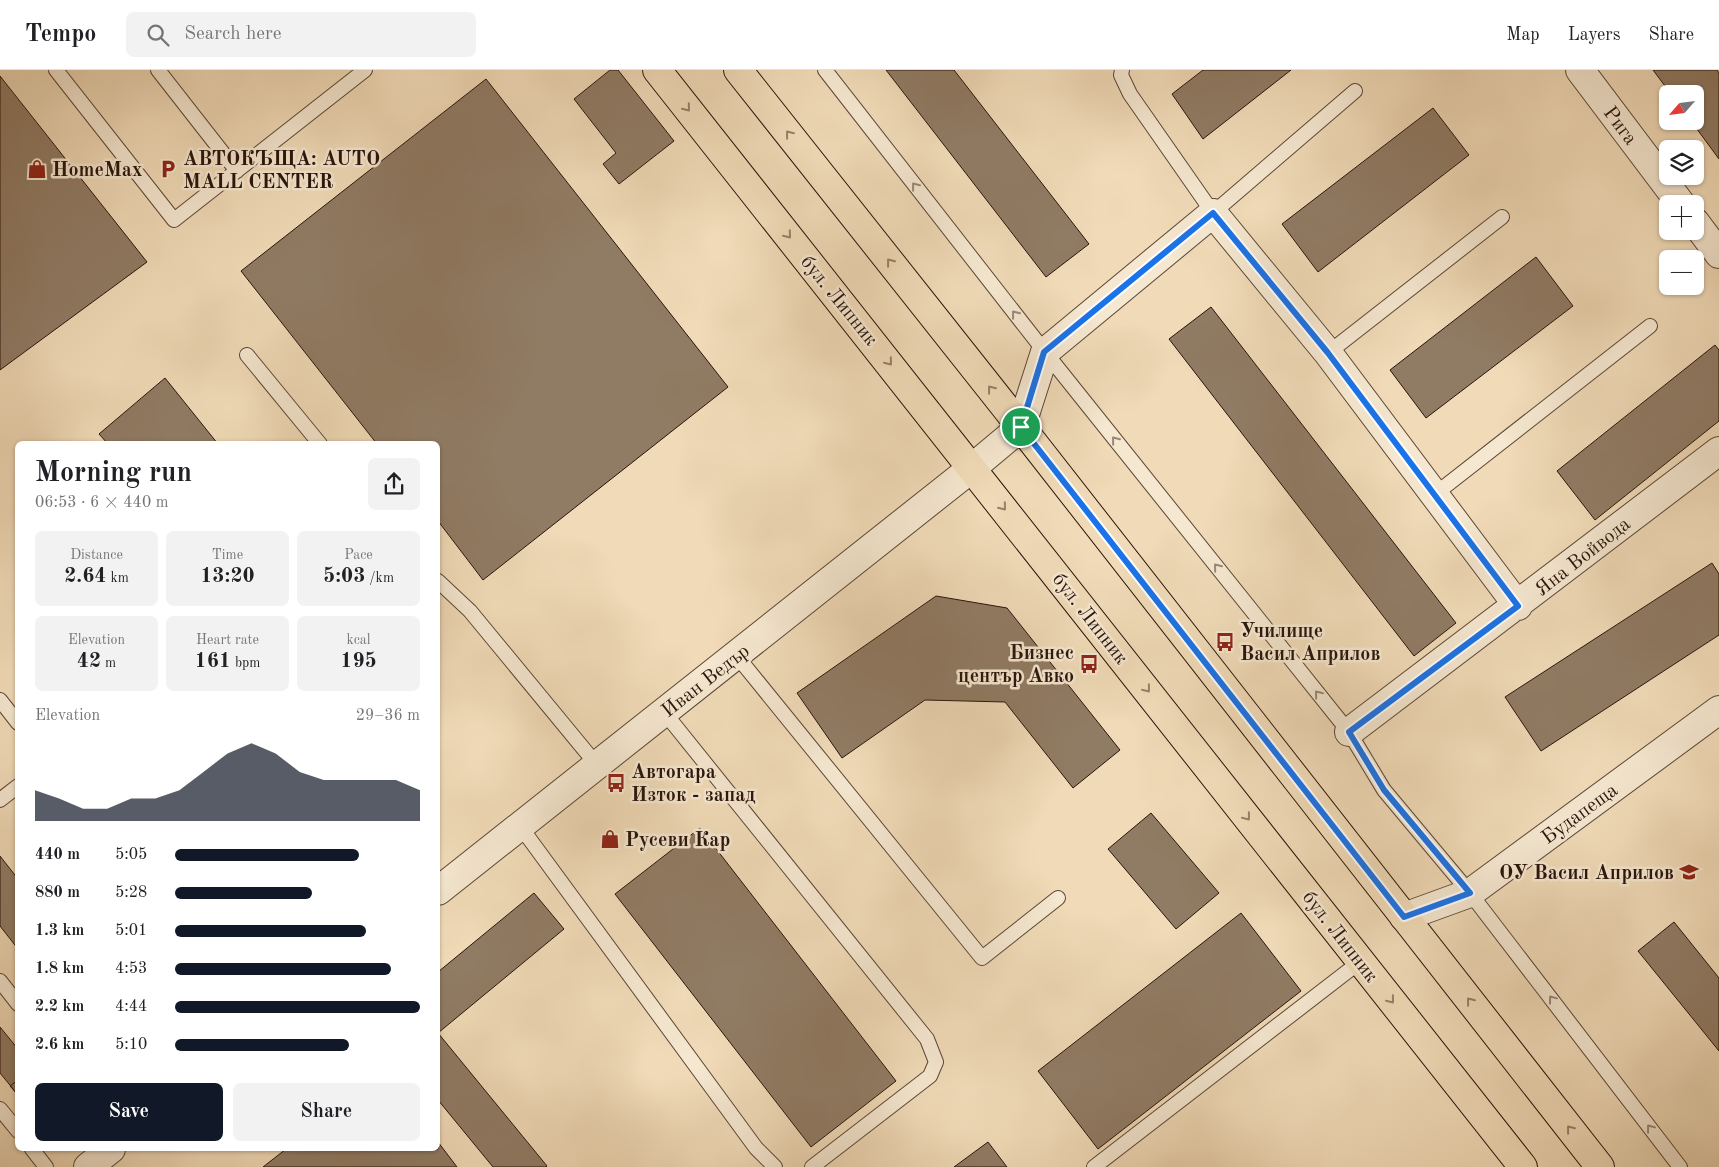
<!DOCTYPE html>
<html lang="en">
<head>
<meta charset="utf-8">
<style>
	body { margin:0; font-family:"Old Standard TT",serif; background:#f2f2f2; color:#202124; height:100vh; display:flex; flex-direction:column; font-size:19px; white-space:nowrap }
	* { box-sizing:border-box; margin:0 }
	p { font-size:16px; color:#757577 }
	.icon { flex:none; width:28px; height:28px; fill:none; stroke:currentColor; stroke-width:2; stroke-linecap:round; stroke-linejoin:round }
	.map { position:relative; flex:1; overflow:hidden }
	.side { position:absolute; left:15px; top:371px; width:425px; height:710px; display:flex; flex-direction:column; background:#fff; border-radius:8px; box-shadow:0 1px 4px #0004 }
	.side>* { flex:none }
	.needle { width:32px; rotate:242deg }
	.tools { position:absolute; left:1659px; top:15px; display:grid; gap:10px }
	.tools a { display:grid; place-items:center; width:45px; height:45px; border-radius:8px; background:#fff; box-shadow:0 1px 4px #0004; font-size:25px }
	.pin { position:absolute; display:grid; place-items:center; width:42px; height:42px; color:#fff; margin:-21px; border:2px solid #fff; border-radius:50%; box-shadow:0 1px 5px #0007 }
	.round { display:grid; place-items:center; flex:none; width:52px; height:52px; border-radius:8px; background:#f2f2f2 }
	.headline { display:flex; align-items:center; justify-content:space-between; height:85px; padding:0 20px }
	h1 { font-size:28px; font-weight:800; line-height:38px }
	.stats { display:grid; grid-template-columns:repeat(3,1fr); gap:8px; height:85px; padding:5px 20px }
	.stats div { display:grid; align-content:center; border-radius:8px; background:#f2f2f2; text-align:center }
	.stats b { font-size:21px; font-weight:800 }
	.stats small { font-size:14px; font-weight:400 }
	.stats p { font-size:14px }
	.chart { height:140px; padding:10px 20px }
	.chart p { display:flex; justify-content:space-between }
	.chart svg { width:100%; height:90px; margin-top:5px; fill:#111827; opacity:.7 }
	.button { display:flex; gap:10px; margin-top:auto; padding:10px 20px }
	.button a { flex:1; height:58px; border-radius:8px; background:#111827; color:#fff; font-size:20px; font-weight:800; line-height:58px; text-align:center }
	.button a+a { background:#f2f2f2; color:#202124 }
	ul { padding:0 20px; list-style:none; font-size:16px }
	li { display:grid; grid-template-columns:80px 60px 1fr; align-items:center; height:38px }
	li i { height:12px; border-radius:6px; background:#111827 }
	header { display:flex; align-items:center; gap:30px; box-sizing:border-box; height:70px; padding:0 25px; background:#fff; border-bottom:1px solid #e0e0e0 }
	header strong { font-size:24px }
	nav { display:flex; gap:28px; margin-inline-start:auto; font-size:18px }
	.search { width:350px; height:45px; background:#f2f2f2; display:flex; align-items:center; gap:12px; box-sizing:border-box; padding:0 18px; border-radius:8px; color:#757577; font-size:19px }
	.map>svg:first-child { display:block }
</style>
</head>
<body>
<header>
<strong>Tempo</strong>
<div class="search"><svg class="icon" aria-label="search" viewBox="0 0 24 24"><circle cx="10" cy="10" r="6"/><path d="M15 15l6 6"/></svg>Search here</div>
<nav><a>Map</a><a>Layers</a><a>Share</a></nav>
</header>
<div class="map">
<svg width="1719" height="1097" viewBox="0 0 1719 1097">
	<rect width="100%" height="100%" fill="#f0dab7"/>
	<filter id="stains"><feTurbulence type="fractalNoise" baseFrequency=".004" numOctaves="4"/><feColorMatrix values="0 0 0 0 .2 0 0 0 0 .09 0 0 0 0 .02 0 0 0 .5 -.17"/></filter>
	<radialGradient id="worn" r=".72"><stop offset=".6" stop-color="#630" stop-opacity="0"/><stop offset="1" stop-color="#630" stop-opacity=".3"/></radialGradient>
	<path fill="#907b64" stroke="#29140b" d="M610,0H618L674,71L619,114L603,94L616,83L574,29Z
		M886,0H954L1089,174L1046,207Z
		M1203,0H1291L1203,69L1172,24Z
		M1653,0H1717L1719,3V89L1691,51H1695V24H1671Z
		M0,6L147,192L0,300Z
		M486,9L728,317L483,510L438,451V374H377L241,201Z
		M1433,38L1469,85L1318,202L1282,154Z
		M1536,187L1573,236L1426,348L1390,300Z
		M1211,237L1456,553L1414,586L1169,269Z
		M1715,275L1719,280V351L1595,450L1557,401Z
		M165,308L218,374H108L99,364Z
		M1712,493L1719,504V565L1541,681L1505,627Z
		M936,526L1007,538L1120,680L1073,718L1005,632L925,630L842,688L797,623Z
		M1151,743L1219,823L1176,859L1108,779Z
		M700,758L896,1011L811,1077L615,824Z
		M0,786L18,809V879L0,856Z
		M534,823L564,859L438,963V902Z
		M1241,843L1301,921L1098,1079L1038,1001Z
		M1674,852L1719,908V981L1638,881Z
		M0,957L18,979V1025L0,1003Z
		M438,963L547,1096L546,1097H493L438,1030Z
		M18,1010V1025L10,1016Z
		M438,1072L457,1097H263L286,1079H438Z
		M988,1072L1007,1097H954Z"/>
	<g fill="none" stroke-linecap="round" stroke-linejoin="round">
		<g stroke="#5b4636" stroke-width="16">
			<path id="service" d="M56,0L174,150L365,0
				M158,0L237,101
				M825,0L1045,282L1349,662L1384,720L1470,823L1680,1097
				M1122,0L1121,5L1130,24L1213,143L1355,21
				M1328,283L1502,147
				M247,285L320,374
				M1434,425L1650,256
				M438,511L470,541L597,695
				M736,585L982,888L1058,828
				M0,630L18,653
				M664,642L927,969L936,992L930,1006L812,1097
				M0,730L18,716
				M520,756L756,1078L775,1097
				M0,911L18,934
				M0,1039L18,1061
				M32,1079L46,1097
				M1094,1097L1361,891"/>
		</g>
		<g stroke="#5b4636" stroke-width="30">
			<path id="minor" d="M1580,0L1681,134
				M1695,152L1719,184
				M1021,357L1045,282L1213,143L1328,283L1518,536
				M1349,662L1719,381
				M1404,847L1470,823L1719,640"/>
		</g>
		<g stroke="#5b4636" stroke-width="30">
			<path id="tertiary" d="M438,821L972,398L1021,357
				M88,1097L111,1079"/>
		</g>
		<g stroke="#29140b" stroke-width="30">
			<path id="primary" d="M657,0L1523,1097
				M738,0L1021,357L1600,1097"/>
		</g>
		<use href="#service" stroke="#f5e7d0" stroke-width="14"/>
		<use href="#minor" stroke="#f5e7d0" stroke-width="28"/>
		<use href="#tertiary" stroke="#f5e7d0" stroke-width="28"/>
		<use href="#primary" stroke="#f0dab7" stroke-width="28"/>
	</g>
	<defs><path id="oneway-chevron" d="M-2-3.5L2.5 0L-2 3.5" fill="none" stroke-width="1.6" stroke-linecap="round" stroke-linejoin="round" transform="scale(1.25)"/></defs>
	<g stroke="#96816a">
		<use href="#oneway-chevron" transform="translate(687 38) rotate(51)"/>
		<use href="#oneway-chevron" transform="translate(789 64) rotate(-128)"/>
		<use href="#oneway-chevron" transform="translate(788 165) rotate(51)"/>
		<use href="#oneway-chevron" transform="translate(890 192) rotate(-128)"/>
		<use href="#oneway-chevron" transform="translate(889 292) rotate(51)"/>
		<use href="#oneway-chevron" transform="translate(991 319) rotate(-128)"/>
		<use href="#oneway-chevron" transform="translate(1003 437) rotate(51)"/>
		<use href="#oneway-chevron" transform="translate(1147 619) rotate(52)"/>
		<use href="#oneway-chevron" transform="translate(1247 747) rotate(52)"/>
		<use href="#oneway-chevron" transform="translate(1391 930) rotate(52)"/>
		<use href="#oneway-chevron" transform="translate(1470 931) rotate(-128)"/>
		<use href="#oneway-chevron" transform="translate(1570 1059) rotate(-128)"/>
	</g>
	<g stroke="#987">
		<use href="#oneway-chevron" transform="translate(915 116) rotate(-128)"/>
		<use href="#oneway-chevron" transform="translate(1015 244) rotate(-128)"/>
		<use href="#oneway-chevron" transform="translate(1115 370) rotate(-129)"/>
		<use href="#oneway-chevron" transform="translate(1217 497) rotate(-129)"/>
		<use href="#oneway-chevron" transform="translate(1318 624) rotate(-129)"/>
		<use href="#oneway-chevron" transform="translate(1552 929) rotate(-127)"/>
		<use href="#oneway-chevron" transform="translate(1650 1058) rotate(-127)"/>
	</g>
	<g fill="none" stroke-linecap="round" stroke-linejoin="round">
		<g stroke="#fff" stroke-width="10">
			<path id="route" d="M1213,143L1328,283L1518,536L1349,662L1384,720L1470,823L1404,847L1021,357L1044,282Z"/>
		</g>
		<use href="#route" stroke="#1a73e8" stroke-width="6"/>
	</g>
	<defs>
		<g id="shop-bare" transform="scale(1.5)"><path d="M-5-2.5h2.3a2.7 3.5 0 0 1 5.4 0H5L5.5 6h-11ZM-1.5-2.5h3a1.5 2.3 0 0 0-3 0Z" fill="#8f2418" stroke="#f5e7d0" stroke-width="2.5" paint-order="stroke"/></g>
		<g id="parking-bare" transform="scale(1.5)"><path d="M-3.5-5.5H1a3.5 3.5 0 0 1 0 7H-1V5.5H-3.5ZM-1-3.4V-.6H.8a1.4 1.4 0 0 0 0-2.8Z" fill="#8f2418" stroke="#f5e7d0" stroke-width="2.5" paint-order="stroke"/></g>
		<g id="bus-bare" transform="scale(1.5)"><path d="M-5-6H5V4H4V6H2V4H-2V6H-4V4H-5ZM-3.5-4V0h7V-4ZM-3.5 1.2v1.5H-2V1.2ZM2 1.2v1.5H3.5V1.2Z" fill="#8f2418" stroke="#f5e7d0" stroke-width="2.5" paint-order="stroke"/></g>
		<g id="school-bare" transform="scale(1.5)"><path d="M0-5L7-2L0 1L-7-2ZM-4 1L0 2.5L4 1V4Q0 6-4 4Z" fill="#8f2418" stroke="#f5e7d0" stroke-width="2.5" paint-order="stroke"/></g>
	</defs>
	<g fill-rule="evenodd">
		<use href="#shop-bare" x="37" y="99"/>
		<use href="#parking-bare" x="168" y="99"/>
		<use href="#bus-bare" x="1225" y="572"/>
		<use href="#bus-bare" x="1089" y="594"/>
		<use href="#bus-bare" x="616" y="713"/>
		<use href="#shop-bare" x="610" y="769"/>
		<use href="#school-bare" x="1689" y="802"/>
	</g>
	<g text-anchor="middle" stroke-width="5" stroke-linejoin="round" paint-order="stroke">
		<g font-size="20" fill="#29140b" stroke="#f5e7d0">
			<text transform="translate(1621 55) rotate(53)" y="7">Рига</text>
			<text transform="translate(840 230) rotate(51)" y="7">бул. Липник</text>
			<text transform="translate(1582 486) rotate(-38)" y="7">Яна Войвода</text>
			<text transform="translate(1091 548) rotate(52)" y="7">бул. Липник</text>
			<text transform="translate(705 610) rotate(-38)" y="7">Иван Ведър</text>
			<text transform="translate(1579 743) rotate(-36)" y="7">Будапеща</text>
			<text transform="translate(1341 866) rotate(52)" y="7">бул. Липник</text>
		</g>
		<g font-size="20" font-weight="bold" fill="#29140b" stroke="#f5e7d0" text-anchor="start">
			<text x="183" y="95">АВТОКЪЩА: AUTO<tspan x="183" dy="23">MALL CENTER</tspan></text>
			<text x="52" y="106">HomeMax</text>
			<text x="1240" y="567">Училище<tspan x="1240" dy="23">Васил Априлов</tspan></text>
			<text x="1074" y="589" text-anchor="end">Бизнес<tspan x="1074" dy="23">център Авко</tspan></text>
			<text x="631" y="708">Автогара<tspan x="631" dy="23">Изток - запад</tspan></text>
			<text x="625" y="776">Русеви Кар</text>
			<text x="1674" y="809" text-anchor="end">ОУ Васил Априлов</text>
		</g>
	</g>
	<rect width="100%" height="100%" filter="url(#stains)"/>
	<rect width="100%" height="100%" fill="url(#worn)"/>
</svg>
<div class="tools">
<a><svg class="needle" viewBox="-14 -14 28 28"><path d="M0-13l5 13h-10z" fill="#e53935"/><path d="M0 13l5-13h-10z" fill="#757577"/></svg></a>
<a><svg class="icon" aria-label="layers" viewBox="0 0 24 24"><path d="M12 4l9 5-9 5-9-5zM3 14l9 5 9-5"/></svg></a>
<a>+</a>
<a>−</a>
</div>
<div class="pin" style="left:1021px;top:357px;background:#1e9e55"><svg class="icon" aria-label="arrive" viewBox="0 0 24 24"><path d="M6 21V4h12l-3 4 3 4H6"/></svg></div>
<section class="side">
<div class="headline"><div><h1>Morning run</h1><p>06:53 · 6 × 440 m</p></div><a class="round"><svg class="icon" aria-label="share" viewBox="0 0 24 24"><path d="M12 15V3M7 8l5-5 5 5M5 13v7h14v-7"/></svg></a></div>
<div class="stats">
<div><p>Distance</p><b>2.64<small> km</small></b></div>
<div><p>Time</p><b>13:20</b></div>
<div><p>Pace</p><b>5:03<small> /km</small></b></div>
</div>
<div class="stats">
<div><p>Elevation</p><b>42<small> m</small></b></div>
<div><p>Heart rate</p><b>161<small> bpm</small></b></div>
<div><p>kcal</p><b>195</b></div>
</div>
<div class="chart"><p><span>Elevation</span>29–36 m</p>
<svg viewBox="0 0 160 44" preserveAspectRatio="none"><path d="M0 44V29L10 33L20 38L30 38L40 33L50 33L60 29L70 20L80 11L90 6L100 11L110 20L120 24L130 24L140 24L150 24L160 29V44z"/></svg>
</div>
<ul>
<li><b>440 m</b>5:05<i style="width:75%"></i></li>
<li><b>880 m</b>5:28<i style="width:56%"></i></li>
<li><b>1.3 km</b>5:01<i style="width:78%"></i></li>
<li><b>1.8 km</b>4:53<i style="width:88%"></i></li>
<li><b>2.2 km</b>4:44<i style="width:100%"></i></li>
<li><b>2.6 km</b>5:10<i style="width:71%"></i></li>
</ul>
<div class="button"><a>Save</a><a>Share</a></div>
</section>
</div>
</body>
</html>
